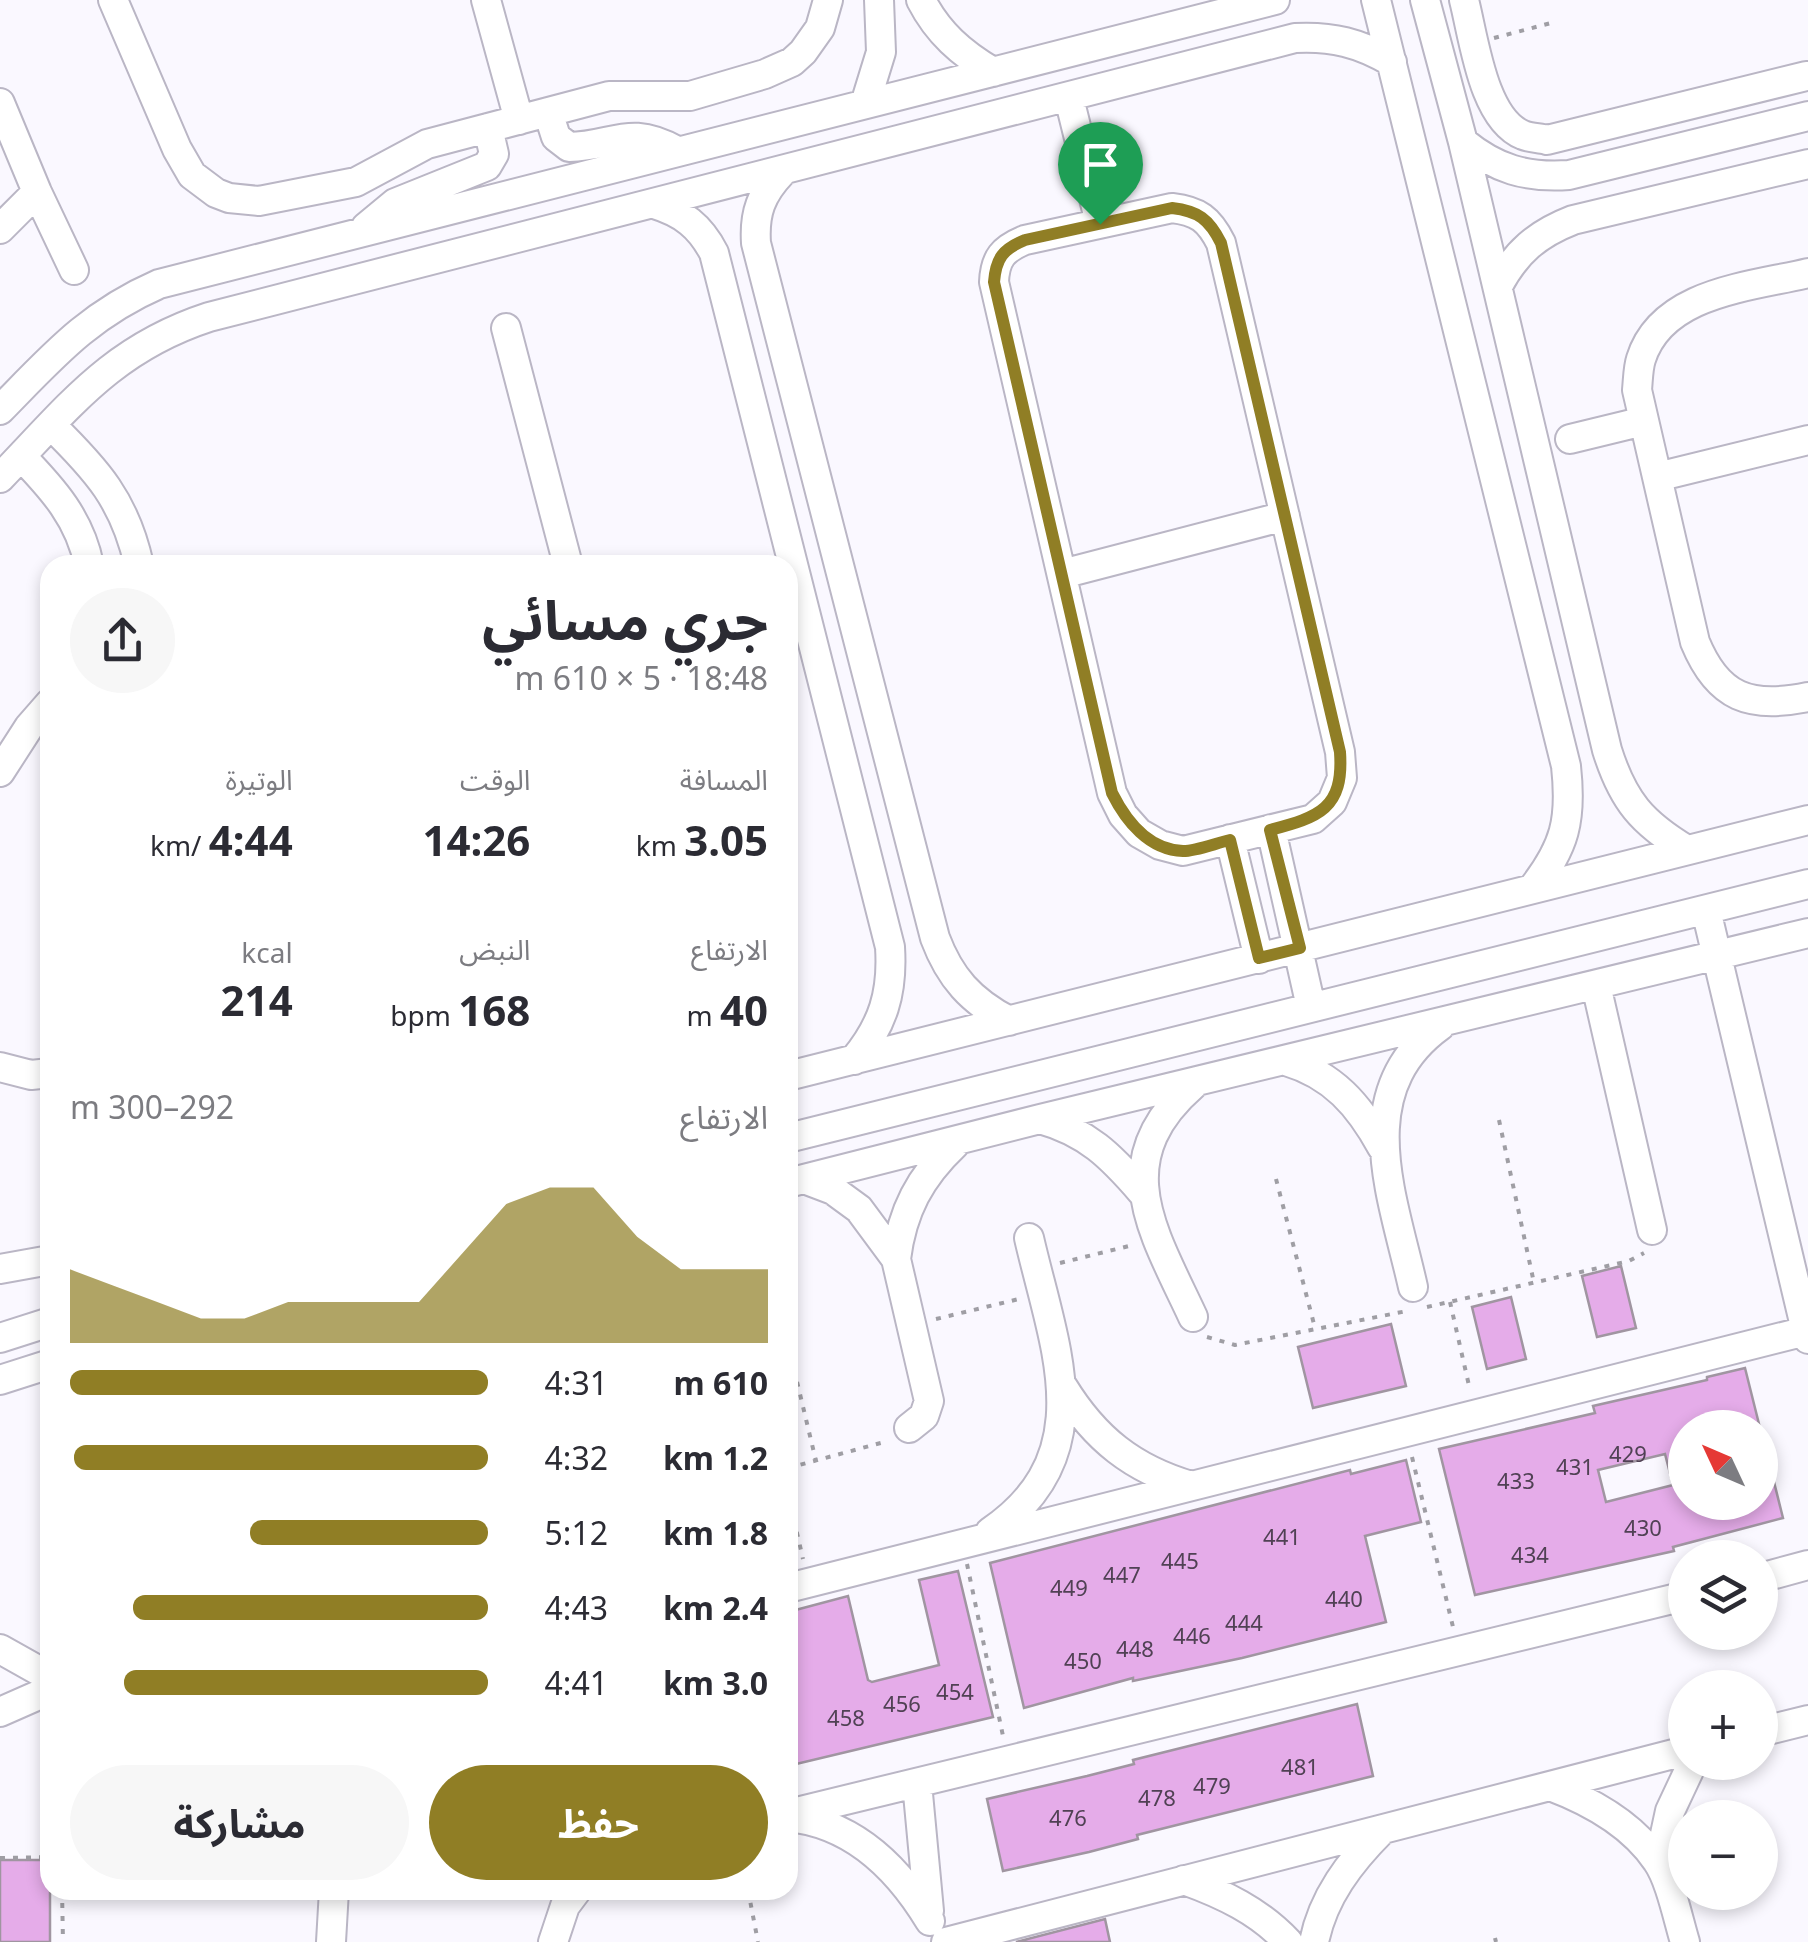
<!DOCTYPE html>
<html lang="ar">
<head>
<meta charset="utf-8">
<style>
	body { margin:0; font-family:"Noto Sans","Noto Sans Arabic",sans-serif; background:#f7f7f7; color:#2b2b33; direction:rtl; height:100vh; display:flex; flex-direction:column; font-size:38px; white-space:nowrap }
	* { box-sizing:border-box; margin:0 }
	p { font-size:32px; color:#7c7c81 }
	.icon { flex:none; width:55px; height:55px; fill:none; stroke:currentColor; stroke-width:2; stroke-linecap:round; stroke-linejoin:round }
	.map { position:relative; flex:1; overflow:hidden; direction:ltr }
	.details { position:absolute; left:40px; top:555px; width:758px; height:1345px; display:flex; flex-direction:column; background:#fff; border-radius:30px; box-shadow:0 5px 15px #0003; direction:rtl }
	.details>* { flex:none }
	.needle { width:65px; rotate:314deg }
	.tools { position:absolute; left:1668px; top:1410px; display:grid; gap:20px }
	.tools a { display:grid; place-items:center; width:110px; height:110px; border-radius:50%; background:#fff; box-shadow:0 5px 15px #0003; font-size:50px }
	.pin { position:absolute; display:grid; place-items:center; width:85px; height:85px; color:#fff; margin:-102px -42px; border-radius:50% 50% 50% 0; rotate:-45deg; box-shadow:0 0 10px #0007 }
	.pin .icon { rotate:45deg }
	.round { display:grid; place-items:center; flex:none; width:105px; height:105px; border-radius:52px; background:#f7f7f7 }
	.overview { display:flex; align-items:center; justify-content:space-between; height:170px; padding:0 30px }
	h1 { font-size:55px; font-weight:700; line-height:75px }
	.metrics { display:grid; grid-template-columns:repeat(3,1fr); gap:15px; height:170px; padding:10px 30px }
	.metrics div { display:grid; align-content:center }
	.metrics b { font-size:42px; font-weight:700 }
	.metrics small { font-size:28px; font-weight:400 }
	.metrics p { font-size:28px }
	.chart { height:280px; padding:20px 30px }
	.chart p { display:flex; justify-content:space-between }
	.chart svg { width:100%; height:180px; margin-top:10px; fill:#907e25; opacity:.7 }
	.action { display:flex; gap:20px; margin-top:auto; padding:20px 30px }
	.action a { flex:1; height:115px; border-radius:60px; background:#907e25; color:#fff; font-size:40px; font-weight:700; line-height:115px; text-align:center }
	.action a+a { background:#f7f7f7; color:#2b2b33 }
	ul { padding:0 30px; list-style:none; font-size:32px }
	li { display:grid; grid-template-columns:160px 120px 1fr; align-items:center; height:75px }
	li i { height:25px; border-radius:12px; background:#907e25 }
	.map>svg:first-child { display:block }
</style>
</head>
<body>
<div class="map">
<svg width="1808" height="1942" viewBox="0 0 1808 1942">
	<rect width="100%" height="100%" fill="#faf8ff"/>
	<path fill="#e5ace9" stroke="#a095a1" stroke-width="2.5" fill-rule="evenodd" d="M1621,1266L1636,1328L1597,1337L1582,1276Z
		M1511,1297L1526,1359L1487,1369L1472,1307Z
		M1391,1324L1406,1386L1313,1408L1298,1347Z
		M1745,1368L1760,1428H1685V1502H1760V1450H1766L1783,1518L1673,1547L1674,1551L1475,1595L1439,1449L1595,1413L1593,1406L1707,1380V1377ZM1665,1454L1673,1485L1606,1502L1598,1470Z
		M1406,1460L1421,1522L1365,1536L1386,1622L1242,1658L1133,1681V1678L1024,1708L990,1563L1350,1470L1351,1474Z
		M958,1571L993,1717L792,1765L788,1747V1612L848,1596L868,1680L872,1682L939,1665L919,1580Z
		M1357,1704L1373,1776L1137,1835L1138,1839L1089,1852L1003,1871L987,1799L1087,1776L1134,1764L1133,1760Z
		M0,1860H50V1942H0Z
		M1105,1919L1110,1942H1016Z"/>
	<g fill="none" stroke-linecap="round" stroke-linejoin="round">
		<g stroke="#bab6c5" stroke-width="32">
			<path id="minor" d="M113,0L177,149L192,175L216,193L229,198L259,201L356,182L427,144L609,96H690L765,74L792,62L803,52L820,28L828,0
				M486,0L519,120
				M921,0C938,33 961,53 993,72
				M1376,0L1566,766C1572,820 1565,847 1532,889
				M1425,0L1463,142L1607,750C1623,801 1642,823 1687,850
				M1464,0C1474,39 1483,119 1523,135C1530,138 1540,138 1547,140L1806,76
				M1069,98L1100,223
				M0,103L37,192L74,270
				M865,104L881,52L879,0
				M548,112L556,137L569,147C615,146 629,124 677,151
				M1463,142C1496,169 1526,178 1569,175L1808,116
				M782,172C761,194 754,213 756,243L935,938C950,978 971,1001 1009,1021
				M654,204C683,213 700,226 714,253L890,947C893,993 883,1025 854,1060
				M1172,208C1198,211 1209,219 1221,243L1340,752L1342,778L1332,802L1313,819L1183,851L1160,845L1139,833L1123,815L1112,793L994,282C995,258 1003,249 1025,240Z
				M366,227L395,203L487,166L494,154L488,128
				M0,229L37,192
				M1808,273C1750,287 1662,292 1641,359C1638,368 1638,380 1637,390L1695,642C1718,698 1750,709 1808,697
				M1498,286C1516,252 1537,234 1573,220L1808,164
				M506,328L568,565
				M0,410C53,356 88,315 159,284L1275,0
				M51,425C97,470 125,501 139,565
				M1570,439L1644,421
				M21,456C53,489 80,519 89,565
				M1657,477L1808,440
				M0,478C69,407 111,349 209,317L1295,38C1332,36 1360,43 1392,62
				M1062,574L1285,516
				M0,772L29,727L50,703
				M1271,829L1311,1007
				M1230,839L1259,959
				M1706,910L1808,1339
				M1596,985L1652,1230
				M1286,1061C1333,1075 1359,1105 1382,1147
				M0,1067L31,1075L50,1073
				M788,1076L1808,820
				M1040,1119C1087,1132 1111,1156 1142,1192
				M788,1138L1808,884
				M804,1179L833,1190L859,1209L896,1259L929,1401L924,1416L909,1428
				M788,1183L1040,1119L1808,933
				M896,1259C902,1211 920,1177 955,1144
				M0,1269L50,1260
				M1413,1287C1393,1197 1349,1092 1440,1026
				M1193,1317C1153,1231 1106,1161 1193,1085
				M0,1338L50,1322
				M0,1380L50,1364
				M1063,1387C1095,1439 1133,1469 1191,1486
				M990,1532C1103,1455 1054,1347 1029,1238
				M1760,1578L1808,1565
				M788,1588L1806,1331
				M0,1649L50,1677
				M0,1712L50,1690
				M1760,1732L1808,1720
				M917,1783L929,1911
				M1550,1786C1590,1801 1632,1824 1657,1861C1670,1879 1678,1919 1685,1942
				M788,1814L1685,1596
				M788,1817C853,1823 898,1868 930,1921
				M1659,1862L1670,1811L1693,1762
				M1184,1880C1223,1894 1259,1911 1288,1942
				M331,1942L334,1890
				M553,1942L565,1906L577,1890
				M946,1942L1685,1751
				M1314,1942C1323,1897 1350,1862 1382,1830"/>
		</g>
		<path stroke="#9f9ea4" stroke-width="4" stroke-dasharray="5 8" stroke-linecap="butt" d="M1494,38L1551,23
			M1499,1120L1534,1283
			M1276,1179L1315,1328
			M1060,1263L1133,1245
			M1450,1302L1470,1390
			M1427,1307L1629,1261L1644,1253
			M936,1319L1019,1299
			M1207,1337L1235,1345L1407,1311
			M788,1344L816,1461
			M1412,1457L1453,1627
			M788,1468L888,1441
			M788,1494L803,1559
			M967,1564L1003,1736
			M0,1858L50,1857
			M62,1890L63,1942
			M748,1890L758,1942
			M1495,1938L1496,1942"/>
		<use href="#minor" stroke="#fff" stroke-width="28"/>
	</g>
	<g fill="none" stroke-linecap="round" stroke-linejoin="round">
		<g stroke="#fff" stroke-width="20">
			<path id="route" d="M1172,208C1198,211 1209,219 1221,243L1340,752C1344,809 1319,817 1270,830L1300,948L1259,958L1230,840C1216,843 1197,851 1183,851C1149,850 1126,821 1112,793L994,282C996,258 1003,249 1025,240Z"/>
		</g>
		<use href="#route" stroke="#907e25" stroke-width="12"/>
	</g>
	<g text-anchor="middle" stroke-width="8" stroke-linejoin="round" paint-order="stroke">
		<g font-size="22" fill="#504154">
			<text x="1628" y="1462">429</text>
			<text x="1575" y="1475">431</text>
			<text x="1516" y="1489">433</text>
			<text x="1643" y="1536">430</text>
			<text x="1282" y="1545">441</text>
			<text x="1530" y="1563">434</text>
			<text x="1180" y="1569">445</text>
			<text x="1122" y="1583">447</text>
			<text x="1069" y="1596">449</text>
			<text x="1344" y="1607">440</text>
			<text x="1244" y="1631">444</text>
			<text x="1192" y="1644">446</text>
			<text x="1135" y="1657">448</text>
			<text x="1083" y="1669">450</text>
			<text x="955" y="1700">454</text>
			<text x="902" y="1712">456</text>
			<text x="846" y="1726">458</text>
			<text x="1300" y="1775">481</text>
			<text x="1212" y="1794">479</text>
			<text x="1157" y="1806">478</text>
			<text x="1068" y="1826">476</text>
		</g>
	</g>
</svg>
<div class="tools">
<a><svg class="needle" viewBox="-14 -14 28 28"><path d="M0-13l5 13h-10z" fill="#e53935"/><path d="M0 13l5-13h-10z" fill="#7c7c81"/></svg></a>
<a><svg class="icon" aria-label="layers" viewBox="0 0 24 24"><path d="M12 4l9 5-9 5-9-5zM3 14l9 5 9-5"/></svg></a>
<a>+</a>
<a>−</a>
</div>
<div class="pin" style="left:1100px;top:224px;background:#1e9e55"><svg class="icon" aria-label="arrive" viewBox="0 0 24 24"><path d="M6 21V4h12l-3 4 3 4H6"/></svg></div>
<section class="details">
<div class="overview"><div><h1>جري مسائي</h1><p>18:48 · 5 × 610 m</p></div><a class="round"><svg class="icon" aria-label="share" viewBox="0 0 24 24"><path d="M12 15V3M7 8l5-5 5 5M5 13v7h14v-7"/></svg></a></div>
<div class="metrics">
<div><p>المسافة</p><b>3.05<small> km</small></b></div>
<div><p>الوقت</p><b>14:26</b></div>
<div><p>الوتيرة</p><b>4:44<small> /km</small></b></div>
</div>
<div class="metrics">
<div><p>الارتفاع</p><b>40<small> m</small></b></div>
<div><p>النبض</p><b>168<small> bpm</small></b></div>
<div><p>kcal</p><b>214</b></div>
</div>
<div class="chart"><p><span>الارتفاع</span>292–300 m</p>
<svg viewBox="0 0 160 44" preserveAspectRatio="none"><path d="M0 44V26L10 30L20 34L30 38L40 38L50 34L60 34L70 34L80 34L90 22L100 10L110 6L120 6L130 18L140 26L150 26L160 26V44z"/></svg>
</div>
<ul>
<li><b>610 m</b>4:31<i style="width:100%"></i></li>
<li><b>1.2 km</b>4:32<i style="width:99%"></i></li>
<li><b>1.8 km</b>5:12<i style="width:57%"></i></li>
<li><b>2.4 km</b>4:43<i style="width:85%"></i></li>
<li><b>3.0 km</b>4:41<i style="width:87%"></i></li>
</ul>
<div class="action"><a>حفظ</a><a>مشاركة</a></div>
</section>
</div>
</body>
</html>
